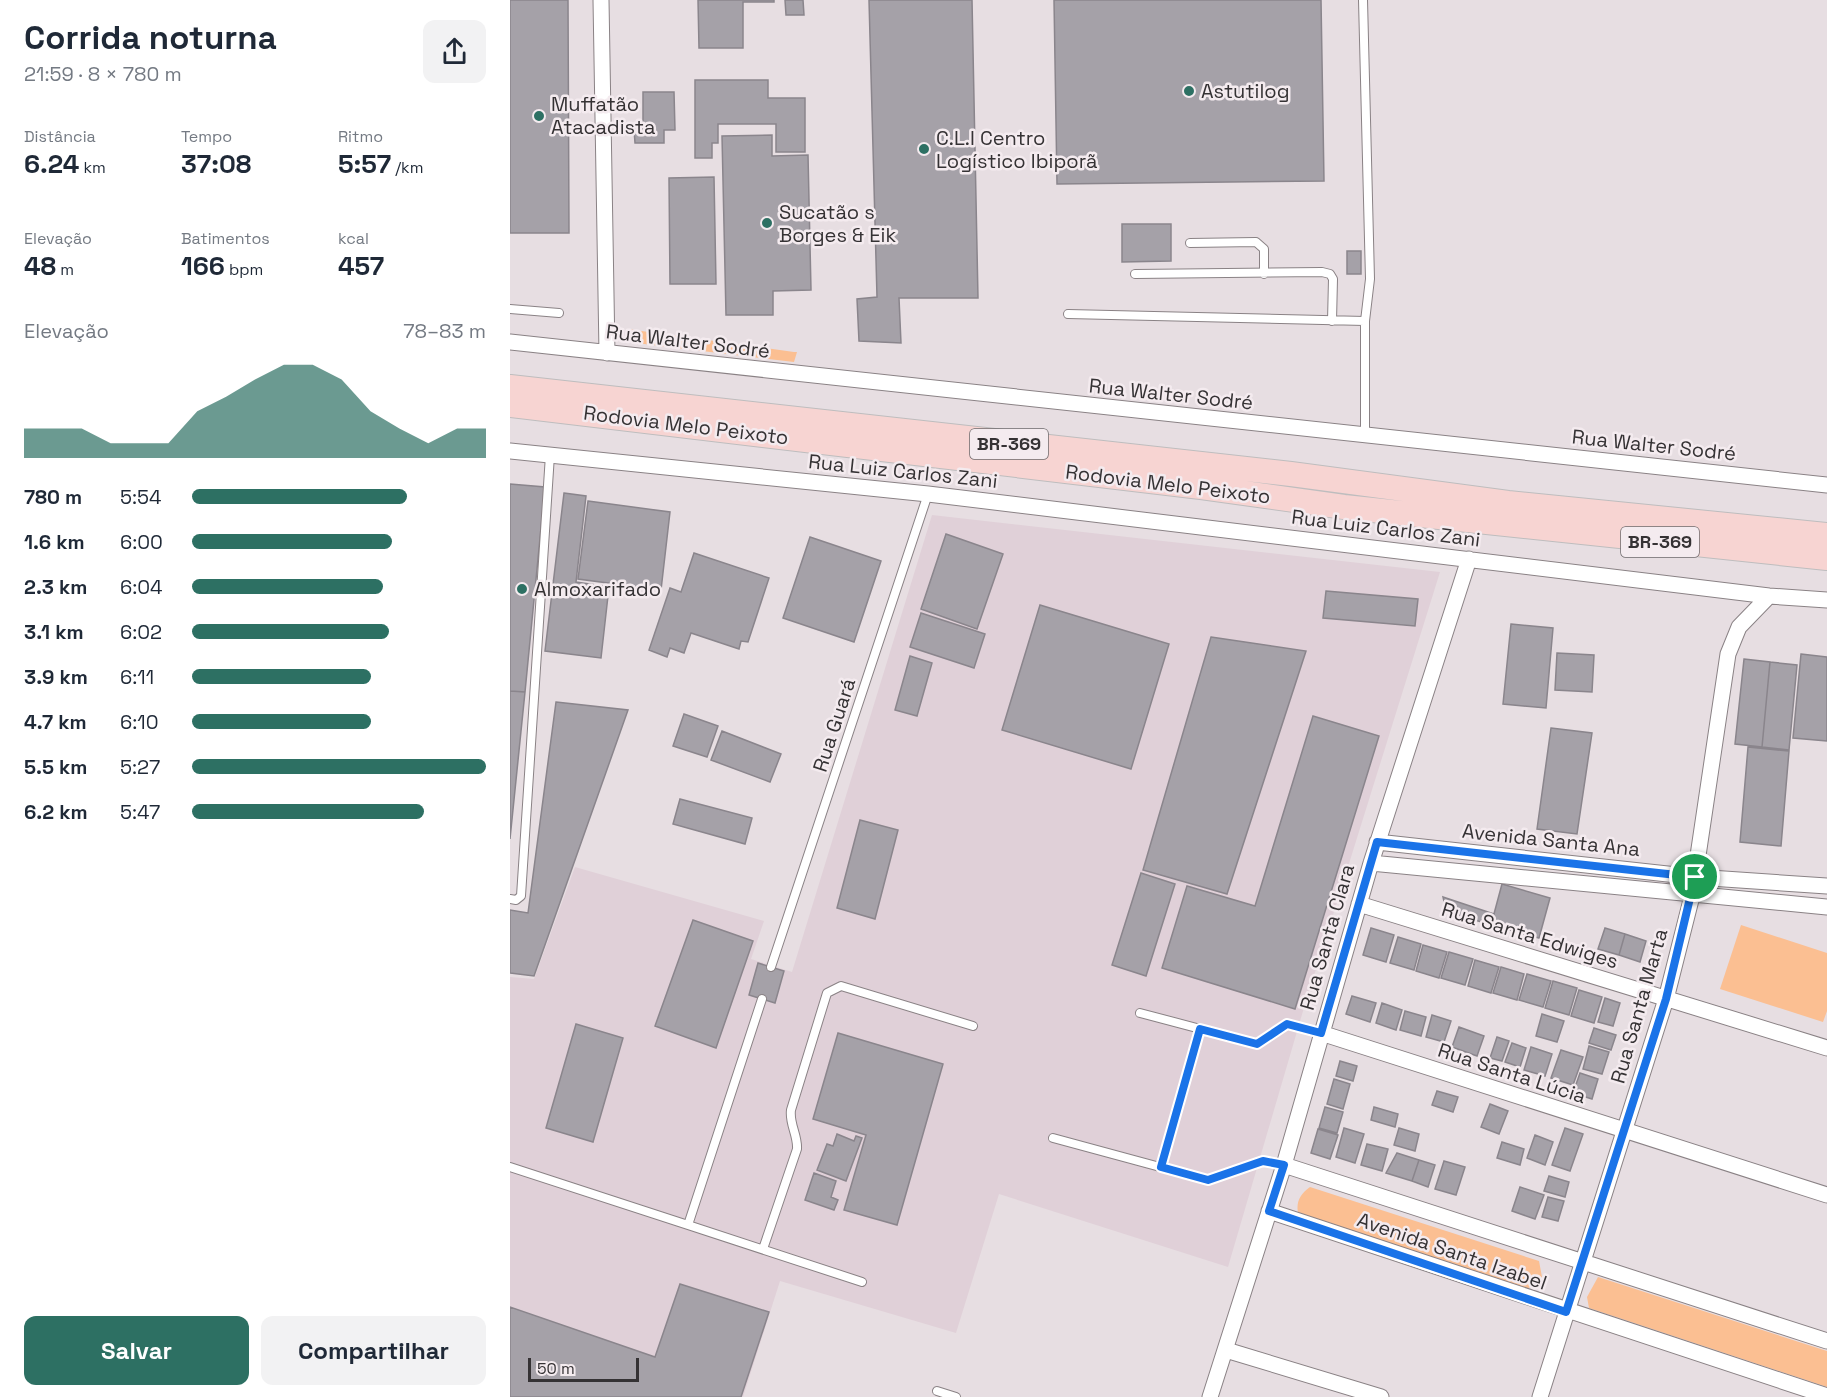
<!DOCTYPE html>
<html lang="pt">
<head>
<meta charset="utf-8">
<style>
	body { margin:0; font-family:"Space Grotesk",sans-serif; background:#f2f2f3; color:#1f2937; height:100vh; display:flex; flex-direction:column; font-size:22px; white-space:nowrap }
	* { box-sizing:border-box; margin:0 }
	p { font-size:20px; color:#747a83 }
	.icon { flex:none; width:33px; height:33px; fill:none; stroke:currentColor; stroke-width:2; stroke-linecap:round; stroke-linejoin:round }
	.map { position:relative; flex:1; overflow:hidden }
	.side { display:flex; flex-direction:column; background:#fff; width:510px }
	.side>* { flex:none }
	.scale { position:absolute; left:18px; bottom:15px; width:111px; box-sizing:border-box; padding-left:6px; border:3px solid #353234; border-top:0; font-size:16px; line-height:21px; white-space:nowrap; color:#353234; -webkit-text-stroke:4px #f4ebef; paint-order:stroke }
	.pin { position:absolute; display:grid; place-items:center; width:51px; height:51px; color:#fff; margin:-26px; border:3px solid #fff; border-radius:50%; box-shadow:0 2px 6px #0007 }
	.round { display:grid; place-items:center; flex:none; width:63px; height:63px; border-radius:12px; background:#f2f2f3 }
	.overview { display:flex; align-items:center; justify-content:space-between; height:102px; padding:0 24px }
	h1 { font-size:33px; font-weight:800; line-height:45px }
	.stats { display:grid; grid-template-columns:repeat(3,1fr); gap:9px; height:102px; padding:6px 24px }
	.stats div { display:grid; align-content:center }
	.stats b { font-size:26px; font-weight:800 }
	.stats small { font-size:16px; font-weight:400 }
	.stats p { font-size:16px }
	.chart { height:168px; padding:12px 24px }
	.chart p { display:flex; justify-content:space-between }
	.chart svg { width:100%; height:108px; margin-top:6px; fill:#2d7063; opacity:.7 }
	.button { display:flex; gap:12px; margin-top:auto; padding:12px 24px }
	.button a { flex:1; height:69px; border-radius:12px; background:#2d7063; color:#fff; font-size:24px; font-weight:800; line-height:69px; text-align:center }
	.button a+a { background:#f2f2f3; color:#1f2937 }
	ul { padding:0 24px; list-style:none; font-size:20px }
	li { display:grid; grid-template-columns:96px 72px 1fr; align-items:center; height:45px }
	li i { height:15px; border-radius:8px; background:#2d7063 }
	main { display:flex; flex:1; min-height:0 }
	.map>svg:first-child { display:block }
</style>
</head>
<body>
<main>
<section class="side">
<div class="overview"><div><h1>Corrida noturna</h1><p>21:59 · 8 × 780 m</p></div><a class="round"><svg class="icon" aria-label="share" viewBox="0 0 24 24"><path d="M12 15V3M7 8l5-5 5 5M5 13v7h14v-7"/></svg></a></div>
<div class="stats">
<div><p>Distância</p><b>6.24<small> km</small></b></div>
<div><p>Tempo</p><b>37:08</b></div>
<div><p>Ritmo</p><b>5:57<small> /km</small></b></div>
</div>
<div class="stats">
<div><p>Elevação</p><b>48<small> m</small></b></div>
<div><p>Batimentos</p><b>166<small> bpm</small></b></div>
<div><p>kcal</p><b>457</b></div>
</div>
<div class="chart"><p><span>Elevação</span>78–83 m</p>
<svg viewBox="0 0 160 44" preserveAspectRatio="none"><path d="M0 44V32L10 32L20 32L30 38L40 38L50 38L60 25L70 19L80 12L90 6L100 6L110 12L120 25L130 32L140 38L150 32L160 32V44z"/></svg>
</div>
<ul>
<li><b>780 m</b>5:54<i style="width:73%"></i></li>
<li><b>1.6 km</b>6:00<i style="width:68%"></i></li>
<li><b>2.3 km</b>6:04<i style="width:65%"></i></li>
<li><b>3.1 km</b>6:02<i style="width:67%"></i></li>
<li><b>3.9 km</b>6:11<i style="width:61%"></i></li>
<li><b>4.7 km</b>6:10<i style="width:61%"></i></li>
<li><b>5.5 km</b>5:27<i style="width:100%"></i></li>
<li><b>6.2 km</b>5:47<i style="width:79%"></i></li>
</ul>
<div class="button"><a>Salvar</a><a>Compartilhar</a></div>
</section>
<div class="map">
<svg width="1317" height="1397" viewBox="0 0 1317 1397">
	<rect width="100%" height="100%" fill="#e7dee2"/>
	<path fill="#e0d0d8" d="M422,515L930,572L793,1011L718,1267L489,1194L446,1333L270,1281L233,1397H0V977L24,979L65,867L254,921L241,959L282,972Z"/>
	<path fill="#fbbf92" d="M117,329L284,352H287L284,362L126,343L119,336Z
		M1231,925L1317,953V1011L1313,1022L1210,989Z
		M800,1187L1029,1261L1032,1277L1014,1292L788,1213C786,1202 790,1194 800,1187Z
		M1088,1277L1317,1351V1387L1079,1308L1077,1297Z"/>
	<path fill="#a5a1a8" stroke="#8a858c" stroke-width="1.5" d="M0,0H58L59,233H0Z
		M188,0H264V2H233V48H189Z
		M275,0H293L294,15H276Z
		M359,0H462L468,298H389L391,343L349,341L347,299L367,297Z
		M544,0H811L814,181L547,184Z
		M185,80H258V98H295V152H266V124H208V143H202V158H185Z
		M133,92H164L165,130H154V143H125L124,129H133Z
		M262,135V156L298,155L301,290L263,291V315H216L212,136Z
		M204,177L206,284H160L159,178Z
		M612,224H661V261L612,262Z
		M837,251H851V274H837Z
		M0,484L35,487L15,692L0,691Z
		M54,493L76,496L66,582L99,587L91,658L35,651Z
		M78,501L160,512L151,590L68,579Z
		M436,534L493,554L467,629L411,609Z
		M300,537L371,561L344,642L273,618Z
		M184,553L259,578L238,642L231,641L229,649L181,633L174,653L160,648L157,657L139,650L160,588L171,592Z
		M816,591L908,599L905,626L813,618Z
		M530,605L659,644L621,769L492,730Z
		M411,613L475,634L464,668L400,647Z
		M1001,624L1043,628L1036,708L993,704Z
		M701,637L796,651L717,894L633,870Z
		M1047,653L1084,655L1082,692L1045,690Z
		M1291,654L1317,657V741L1283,738Z
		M400,656L422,663L407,716L385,710Z
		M1234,659L1260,662L1252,747L1225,744Z
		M1260,662L1287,665L1279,750L1252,747Z
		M0,691L15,692L0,839Z
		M46,702L118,710L24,976L0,973V910L18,913Z
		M174,714L208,726L197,757L163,746Z
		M803,716L869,736L785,1009L652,968L677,886L745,906Z
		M1041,728L1082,733L1067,834L1027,829Z
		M212,731L271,754L260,782L201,760Z
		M1238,747L1279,751L1271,846L1230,842Z
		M170,799L242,818L235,844L163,824Z
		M350,820L388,830L365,919L327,908Z
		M631,873L665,884L636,976L602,965Z
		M992,884L1040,898L1029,938L981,925Z
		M933,897L984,914L981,925L936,911Z
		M183,920L243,941L206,1048L145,1026Z
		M861,928L884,935L876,962L853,955Z
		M1095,928L1115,934L1109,955L1088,949Z
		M1115,934L1136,941L1130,962L1109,955Z
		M888,937L911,944L904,970L880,963Z
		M913,945L937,952L929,978L906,971Z
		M939,952L963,959L955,985L931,978Z
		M965,960L989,967L981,993L958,986Z
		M248,963L274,971L265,1003L239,995Z
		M991,967L1014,974L1007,1000L983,993Z
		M1017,974L1041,981L1033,1007L1009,1000Z
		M1043,981L1067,988L1059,1015L1035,1008Z
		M1069,990L1092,997L1084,1023L1061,1016Z
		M842,996L866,1003L860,1022L836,1014Z
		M1095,998L1110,1003L1103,1026L1088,1022Z
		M872,1003L892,1010L886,1030L866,1023Z
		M895,1011L916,1017L911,1036L890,1030Z
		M1032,1014L1054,1021L1047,1042L1026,1036Z
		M922,1015L941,1021L934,1042L916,1037Z
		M66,1024L113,1038L83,1142L36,1128Z
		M949,1027L974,1036L967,1056L942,1047Z
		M1084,1028L1106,1035L1101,1050L1079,1043Z
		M328,1033L433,1064L387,1225L334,1210L356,1135L303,1119Z
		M987,1037L999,1041L992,1061L980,1058Z
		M1002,1043L1016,1048L1010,1067L995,1062Z
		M1079,1046L1099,1052L1092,1074L1073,1069Z
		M1021,1047L1042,1054L1035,1076L1014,1070Z
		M1051,1050L1073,1057L1063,1085L1041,1078Z
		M830,1061L847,1066L843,1081L826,1076Z
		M1070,1073L1088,1079L1082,1099L1063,1093Z
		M824,1079L840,1084L833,1109L817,1104Z
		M927,1091L948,1097L943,1112L922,1105Z
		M980,1104L998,1111L989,1134L971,1127Z
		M815,1107L833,1112L827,1133L809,1128Z
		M864,1107L888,1114L885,1127L861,1120Z
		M834,1128L854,1134L845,1163L826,1157Z
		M889,1128L909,1134L905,1151L884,1145Z
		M1055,1128L1073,1134L1060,1171L1042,1165Z
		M808,1129L828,1135L820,1159L801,1153Z
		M327,1134L344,1141L346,1136L352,1138L336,1181L307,1170L317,1144L323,1146Z
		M1025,1135L1043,1142L1035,1165L1017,1158Z
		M992,1142L1014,1149L1010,1165L987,1158Z
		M857,1144L878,1149L872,1171L851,1165Z
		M887,1153L909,1160L902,1181L876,1173Z
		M909,1160L925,1165L918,1187L902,1181Z
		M934,1161L955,1167L946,1195L925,1189Z
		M304,1173L326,1181L321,1197L328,1200L324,1210L295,1200Z
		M1039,1176L1059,1182L1055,1197L1034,1191Z
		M1010,1187L1034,1195L1025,1219L1002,1211Z
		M1038,1197L1054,1201L1048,1221L1032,1217Z
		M170,1284L259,1312L231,1397H0V1307L145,1357Z"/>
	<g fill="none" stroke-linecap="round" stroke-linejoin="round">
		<g stroke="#8a8285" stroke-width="10">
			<path id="service" d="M853,0L860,279L855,321V436
				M680,243L746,242L754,249V274
				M625,274L812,272L820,274L823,279L822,321
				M0,309L49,313
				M558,314L855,321
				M0,899L6,900L11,896L40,455
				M261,967L418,494
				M630,1013L747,1044L777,1024L811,1033
				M543,1138L698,1180L754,1161L774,1165
				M0,1167L178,1225L252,999
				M651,1167L690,1029
				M178,1225L352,1282
				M253,1249L287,1149C288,1135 279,1124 281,1110L317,993L331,986L463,1026
				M427,1391L446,1397"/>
		</g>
		<g stroke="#8a8285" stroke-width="17">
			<path id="minor" d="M91,0L97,353
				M0,342L1317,485
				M0,451L418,494L1259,596L1317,600
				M867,842L1185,877L1317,886
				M861,863L1317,907
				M849,904L1317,1048
				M811,1033L1317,1195
				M774,1165L1317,1341
				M759,1211L1317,1396
				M716,1350L871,1397
				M700,1397L774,1165L861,863L959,559
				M1030,1397L1156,999L1182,896L1218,654L1229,627L1259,596"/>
		</g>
		<g stroke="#bebdbe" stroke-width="26">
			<path id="primary" d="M0,387L781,474L998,503L1317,535
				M0,405L691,487L834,507L1317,558"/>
		</g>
		<use href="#service" stroke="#fff" stroke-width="8"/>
		<use href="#minor" stroke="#fff" stroke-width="15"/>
		<use href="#primary" stroke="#f7d4d2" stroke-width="24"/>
	</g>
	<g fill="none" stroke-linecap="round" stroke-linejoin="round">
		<g stroke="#fff" stroke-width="12">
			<path id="route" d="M867,842L1185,877L1156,999L1056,1312L759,1211L774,1165L753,1161L698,1180L651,1167L690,1029L747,1044L777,1024L811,1033Z"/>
		</g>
		<use href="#route" stroke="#1a73e8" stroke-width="8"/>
	</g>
	<g fill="#2d7063" stroke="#f4ebef" stroke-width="2">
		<circle cx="679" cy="91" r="6"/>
		<circle cx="29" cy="116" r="6"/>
		<circle cx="414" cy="149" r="6"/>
		<circle cx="257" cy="223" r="6"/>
		<circle cx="12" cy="589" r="6"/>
	</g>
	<g text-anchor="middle" stroke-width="5" stroke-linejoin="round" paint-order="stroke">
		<g fill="#f4ebef" stroke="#6e6a6c" stroke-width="1.5">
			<rect x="460" y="429" width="78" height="30" rx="4.5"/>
			<rect x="1111" y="527" width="78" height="30" rx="4.5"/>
		</g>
		<g font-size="18" font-weight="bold" fill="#353234">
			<text x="499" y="450">BR-369</text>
			<text x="1150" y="548">BR-369</text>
		</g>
		<g font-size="20" fill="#353234" stroke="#f4ebef" text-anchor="start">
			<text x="691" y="98">Astutilog</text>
			<text x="41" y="111">Muffatão<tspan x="41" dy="23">Atacadista</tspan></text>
			<text x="426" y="145">C.L.I Centro<tspan x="426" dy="23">Logístico Ibiporã</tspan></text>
			<text x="269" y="219">Sucatão s<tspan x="269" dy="23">Borges &amp; Eik</tspan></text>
			<text x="24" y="596">Almoxarifado</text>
		</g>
		<g font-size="20" fill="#353234" stroke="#f4ebef">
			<text transform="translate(178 341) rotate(7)" y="7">Rua Walter Sodré</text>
			<text transform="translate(661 394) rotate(6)" y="7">Rua Walter Sodré</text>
			<text transform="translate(176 425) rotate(7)" y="7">Rodovia Melo Peixoto</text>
			<text transform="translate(1144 445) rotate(6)" y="7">Rua Walter Sodré</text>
			<text transform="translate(393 471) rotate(6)" y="7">Rua Luiz Carlos Zani</text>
			<text transform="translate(658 484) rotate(7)" y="7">Rodovia Melo Peixoto</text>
			<text transform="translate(876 528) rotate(7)" y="7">Rua Luiz Carlos Zani</text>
			<text transform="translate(324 725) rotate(-72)" y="7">Rua Guará</text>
			<text transform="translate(1041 840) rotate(6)" y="7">Avenida Santa Ana</text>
			<text transform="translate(1020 935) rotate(17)" y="7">Rua Santa Edwiges</text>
			<text transform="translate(817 937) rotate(-74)" y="7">Rua Santa Clara</text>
			<text transform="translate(1129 1006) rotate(-74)" y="7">Rua Santa Marta</text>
			<text transform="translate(1002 1073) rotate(18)" y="7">Rua Santa Lúcia</text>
			<text transform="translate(942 1251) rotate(19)" y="7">Avenida Santa Izabel</text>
		</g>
	</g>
</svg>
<div class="scale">50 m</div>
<div class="pin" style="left:1185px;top:877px;background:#1e9e55"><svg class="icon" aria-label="arrive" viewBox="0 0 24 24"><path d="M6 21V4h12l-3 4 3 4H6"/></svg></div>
</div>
</main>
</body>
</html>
